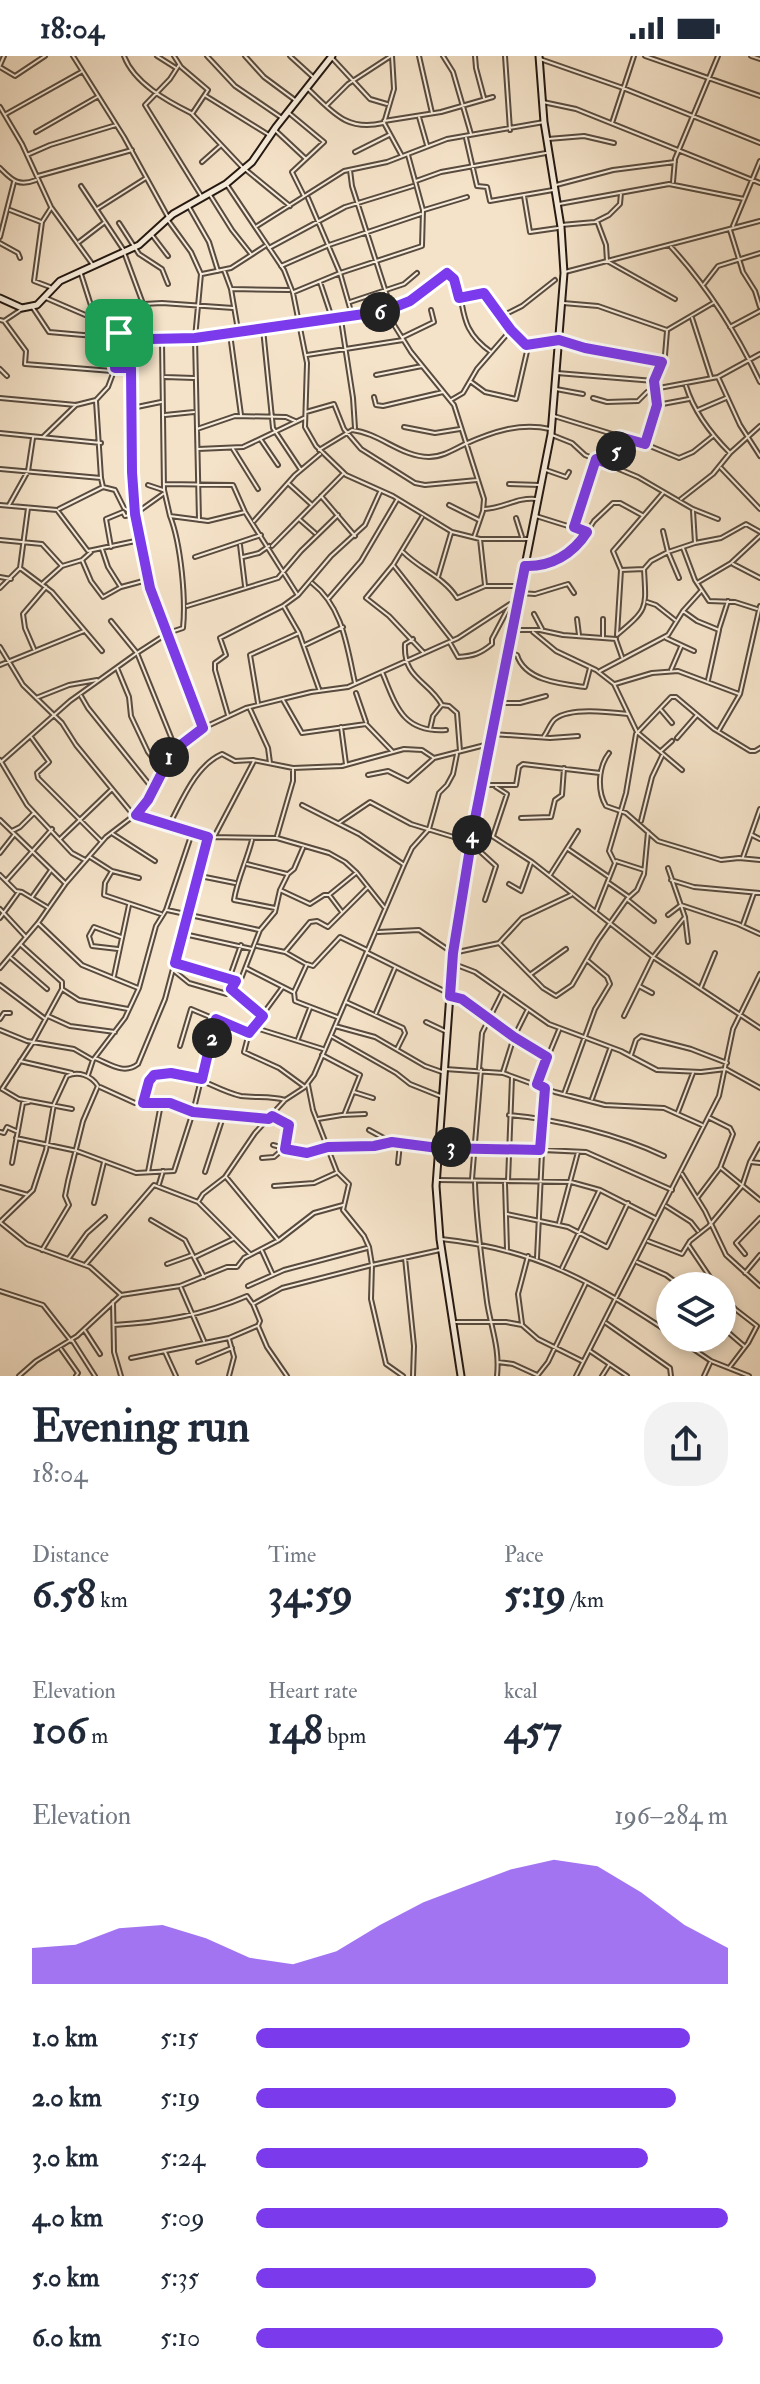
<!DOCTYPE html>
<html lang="en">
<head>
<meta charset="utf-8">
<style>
	body { margin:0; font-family:"IM FELL Double Pica",serif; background:#f2f2f3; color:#1f2937; height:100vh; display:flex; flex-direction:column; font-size:30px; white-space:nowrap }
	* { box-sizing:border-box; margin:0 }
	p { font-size:26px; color:#747a83 }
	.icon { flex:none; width:44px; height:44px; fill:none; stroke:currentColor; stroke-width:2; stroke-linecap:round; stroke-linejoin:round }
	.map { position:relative; height:1320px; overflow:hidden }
	.sheet { display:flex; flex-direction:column; background:#fff; flex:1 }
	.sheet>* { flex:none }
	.fabs { position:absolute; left:656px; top:1216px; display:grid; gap:16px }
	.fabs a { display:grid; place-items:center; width:80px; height:80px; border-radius:50%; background:#fff; box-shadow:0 4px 12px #0003; font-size:40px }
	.pin { position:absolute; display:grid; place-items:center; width:68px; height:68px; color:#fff; margin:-34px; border-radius:16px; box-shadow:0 4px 12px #0006 }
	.km { position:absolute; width:40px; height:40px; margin:-20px; border-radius:50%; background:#222; color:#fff; font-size:22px; line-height:40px; text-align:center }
	.round { display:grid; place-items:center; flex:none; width:84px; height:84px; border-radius:32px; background:#f2f2f3 }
	.head { display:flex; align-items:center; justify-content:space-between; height:136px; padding:0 32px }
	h1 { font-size:44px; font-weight:700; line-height:60px }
	.stats { display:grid; grid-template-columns:repeat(3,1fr); gap:12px; height:136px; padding:8px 32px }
	.stats div { display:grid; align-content:center }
	.stats b { font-size:40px; font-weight:700 }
	.stats small { font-size:22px; font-weight:400 }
	.stats p { font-size:22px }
	.chart { height:224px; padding:16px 32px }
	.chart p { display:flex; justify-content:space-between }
	.chart svg { width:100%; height:144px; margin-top:8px; fill:#7c3aed; opacity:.7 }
	ul { padding:0 32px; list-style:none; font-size:26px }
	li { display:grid; grid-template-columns:128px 96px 1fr; align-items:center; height:60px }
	li i { height:20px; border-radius:10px; background:#7c3aed }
	.status { display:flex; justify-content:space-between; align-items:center; height:56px; padding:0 40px; background:#fff; direction:ltr }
	.status svg { height:22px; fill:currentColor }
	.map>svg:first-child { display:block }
</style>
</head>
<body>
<div class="status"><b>18:04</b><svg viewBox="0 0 49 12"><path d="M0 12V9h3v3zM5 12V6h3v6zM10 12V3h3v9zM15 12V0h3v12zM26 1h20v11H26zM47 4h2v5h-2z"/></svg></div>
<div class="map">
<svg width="760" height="1320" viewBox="0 0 760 1320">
	<rect width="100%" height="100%" fill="#f5e3c9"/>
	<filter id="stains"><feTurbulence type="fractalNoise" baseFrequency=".0025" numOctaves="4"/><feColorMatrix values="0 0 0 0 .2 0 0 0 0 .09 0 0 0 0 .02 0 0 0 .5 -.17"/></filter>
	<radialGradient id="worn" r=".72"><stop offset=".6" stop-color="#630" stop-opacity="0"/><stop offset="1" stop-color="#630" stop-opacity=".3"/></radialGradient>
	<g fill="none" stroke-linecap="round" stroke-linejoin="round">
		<g stroke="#584b3f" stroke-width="6">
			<path id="street" d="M73,0L124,81L168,161
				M124,0C134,27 167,45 191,57
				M157,0L176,12
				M174,0L181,11L208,34L192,58L242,111
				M207,0L235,30L282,62
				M245,0L264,21L295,44
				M290,0L313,21
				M392,0L394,33L384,67L402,100
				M419,0L432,57
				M443,0L453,16L471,78
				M475,0L476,12L484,42
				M505,0L510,74
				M645,0L760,40
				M751,0L760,3
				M332,2L370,43L387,48
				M540,3L623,32L760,87
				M0,9L4,0
				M179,9L170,23L145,49L202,141
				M0,11L15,20L45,0
				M307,32C332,55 346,76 383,67
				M206,40L269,79
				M543,46L576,53L760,127
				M327,49L348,28L391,0
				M0,51L22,88L51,151L93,209
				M289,57L324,86L292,116L304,140
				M6,58L81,16
				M419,61L427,89
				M384,65L441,56L493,41
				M612,67L634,0
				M275,74L306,103
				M36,76L97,41
				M466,82L477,130L487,131L490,145L553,134
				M548,83L584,80L614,87
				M355,96L389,79
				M27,99L50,89L116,69
				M202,106L220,90
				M0,112C12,124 18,131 36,124
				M246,114L290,150
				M350,114L352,130L391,252
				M38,120L132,94
				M416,125L441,116L546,97
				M673,126L675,103L718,0
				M227,129L284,214L293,237L307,307L305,371L316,390L346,419L393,440L452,476L480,483H529
				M556,129L613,114L675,106
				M81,130L123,193
				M210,139L232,174L251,198
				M524,140L530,176L558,172
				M308,142L340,217L352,259
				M559,148L669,128L744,143
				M189,151L209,186L218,215
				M97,153L146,122
				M10,154L41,166
				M424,154L467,141
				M167,163L191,196L201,218L195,282L199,464
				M597,165L606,189L607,205L675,243
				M119,167L139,198L162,213L168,228
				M561,169L595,166L609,159L620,148L621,137
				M257,170L344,115L387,106L447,83L544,66
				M733,170L760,105
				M730,174L743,216L755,235L760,251
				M152,179L168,200
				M0,181L14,126
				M79,186L105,166
				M0,187L18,197L20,202
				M671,191C707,230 737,278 760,326
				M269,192L345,151L413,130
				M125,199L142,245
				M281,210L329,189L421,158
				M224,214L231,233L238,274
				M565,216L760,165
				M81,218L95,262
				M202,218L231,212L265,190
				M320,226L332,262
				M704,228L718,210L760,197
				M50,231L34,225L42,166L51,152
				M232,233L289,234
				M294,236L340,217L422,190L423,154L408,99
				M46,242L134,280L150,283L195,282L385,255L410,245L449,218C471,242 451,268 491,296
				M459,242L484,237L511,274L527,289
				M350,246L404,228L417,217
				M563,247L598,250L667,274L713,247
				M33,252L49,276L117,282
				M386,256L411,296L454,349L484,443L483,455L474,481
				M502,260L522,250L555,224
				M692,262L711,321
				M0,264L4,265L22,253
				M341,264L353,342L355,372
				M4,265L26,295L25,308L112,315
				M730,271L760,255
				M263,273L273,372L301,414
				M230,278L241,359
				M403,281L434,266L431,254
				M139,283L131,319L132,416L135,458L150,532L203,672
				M162,285L164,434L170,460L208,465L245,456
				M528,289L559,284L575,290L662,306
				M307,299L403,284
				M116,312H130
				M0,313L7,320
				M557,317L654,325
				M376,319L422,310
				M165,321L194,322
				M718,321L740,369L760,400
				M470,325L485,336L516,343L528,291
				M686,330C694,356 711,378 730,397
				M556,333L583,338
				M374,341L376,349L383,350L443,336
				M0,342L76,349L96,344L108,331L114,315L122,251L125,249L162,247L233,252
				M593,342L607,346L638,345L647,336L659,332L718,321L760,298
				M451,344L463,337L477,313L510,275
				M96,345L101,422
				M657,349L689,343
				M132,352L161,346
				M698,354L726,342
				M306,356L334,348L344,373L361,393L415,427L425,429L477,424
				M165,359L194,356
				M554,360L645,388L679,402L693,396L713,380
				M404,371L435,377L460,373
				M197,373L235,360L286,361L295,365
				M0,377L101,387
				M552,379L572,387L585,399L638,421L693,453L718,463
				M43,381L76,349
				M261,384L278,409
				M645,388L656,355L658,340L654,325L665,299L667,275
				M198,393L243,391L304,362
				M233,393L258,433
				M319,394L352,374C380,377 401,401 429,401C442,401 453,394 465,388C492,376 520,366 550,373
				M612,409L620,382
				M721,412L760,453
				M0,413L101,422L103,431
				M546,414L566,421L569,416
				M164,428L233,429L245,456L297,538
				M289,428L311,448
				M509,428L540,429
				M148,429L163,434
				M321,440L355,480
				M681,443L713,418L730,397L760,370
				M0,449L57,454L88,495L140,484
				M9,449L28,415L33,382
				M449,449L479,464
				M59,453L103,431L115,434L124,452L130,456
				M485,453C504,452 517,441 536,443
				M693,455L695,487
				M536,460L587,476
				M422,461L393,509L366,542L389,560L423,596
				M516,462L522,481
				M299,463L315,477
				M254,465L295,419L320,398
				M574,471L595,404
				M663,475L668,496L679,522
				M480,483L485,529
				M0,484L42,488L62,510
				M240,489L245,530
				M272,490L343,418
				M111,491L106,463L123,456L125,460L135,458L163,438
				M683,492L695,524L709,545L735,546L757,553
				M102,493L108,511L120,530
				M403,496C421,514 444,521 457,542L485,530H520
				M195,501L261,479
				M243,501L259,497L269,490
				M82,504L91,525L103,541L121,531L147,524
				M733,508L760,522
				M394,510L452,584
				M526,510L555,506L580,487L594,465L613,447H620L642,459
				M20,512L52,536L102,595
				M621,514L644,513L651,505L668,496L695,487L721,482L746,468L760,476
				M0,521L11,523
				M438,521L451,477
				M43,527L62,510L82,504L91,496
				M312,527C343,551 347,591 355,627
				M697,527L731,507L760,480
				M0,532L20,512L28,452
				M520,537L535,538L568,528L574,537
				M329,542L361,505L397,444
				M647,546L656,549L675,564
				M187,550L278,522L301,495L338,459
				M284,551L299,577L319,633
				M683,555L697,565L719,574L708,624
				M534,558L542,573
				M577,563L579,579
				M111,565L137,597L175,691
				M719,573L728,545
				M514,574H540L563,579L616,583
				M533,576L556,595L596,614L614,628L637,676L682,714
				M618,578C649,552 646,552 644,513
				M617,579L621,514L613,495L663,437
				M603,581V563
				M666,582L694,595
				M413,583L405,588C403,623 428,624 442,649L449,650L457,657L460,695
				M616,584L622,601
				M450,587L458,601C473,600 480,598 492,588V583L510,549
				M305,589L343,571
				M0,591L23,629L62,667L76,689L131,756L208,781L277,782L329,797L345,806L357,817L384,851
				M34,593L25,572L23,558L46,531
				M508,596L517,599C525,625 562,628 585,631L590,612
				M0,609L84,575
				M117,612L129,641L131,660L148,696L160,712
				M671,614L681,591
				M600,615L668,579L683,555L701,535
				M382,616C396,649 402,677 446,674
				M615,628L652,617L678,615L739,638
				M356,637L366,666
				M81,640L88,652L153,733
				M36,642L69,629L97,624
				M283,644L302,677L366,668L392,695
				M258,647L250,599L299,577
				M499,647H520L546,640
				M250,653L268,692L270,707
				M661,654L672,667
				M228,659L215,614V607L226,599L220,582L283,550L298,539L331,500L365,469L380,436
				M341,671L346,708
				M430,673L433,660L441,650
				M719,674L740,638L760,550
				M492,678L550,682L578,680
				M544,680C548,675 550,667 555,663C570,651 610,656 628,658
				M31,681L49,706L37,717L38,722L101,785
				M677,682L697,659
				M661,695L672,685
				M609,697C598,711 597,735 606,750L626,757L658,785L721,804L739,802L760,804
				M0,704L27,749L72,797L85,804
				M1,706L70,645L137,597L168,577L183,572C186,543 181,488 170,460
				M368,719L388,715L408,725L433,703
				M484,729H516L519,711L523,708L600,717
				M302,749L359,778L403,808
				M521,762L551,761L555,744L562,739L564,712
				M0,764L65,827
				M641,765L652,721L662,700
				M339,767L370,746L411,768L470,786
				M169,769C182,745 195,710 222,698L235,705L253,704L293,712L342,710L404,693L422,694L434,702L489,688
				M475,769L532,806L653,901L760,972
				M12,775L20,771L34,757
				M113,778L155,805
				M752,779L760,783
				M277,780L293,725V713
				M493,780L507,738L496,731
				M214,781L254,705
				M60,783L112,733
				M252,784C247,804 237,824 234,844L275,852
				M473,789L496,810L485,844
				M568,793L609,821
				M0,797L14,779
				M90,801L112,815L139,822
				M743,801L760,753
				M616,805L644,814
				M247,808L287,818
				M668,812L685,861L688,886
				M112,815L105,827L104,839L161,858
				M0,819L16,835L22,836L47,851
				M550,819L578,775
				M200,820L235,827
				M671,824L694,831L760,837
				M6,825L52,773
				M609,827L629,841
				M509,828L521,835L531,807
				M280,834L310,848L324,839H329L356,817
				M330,840L342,856
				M32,841L51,814
				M628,844L654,865
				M0,853L25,880
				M167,854L259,874
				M596,855L615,807L609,795L626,737L636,678L671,641H676L714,673L750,695H755L760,692
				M668,859L681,849L738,868L760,878
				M0,862L18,837
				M38,867L82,909L138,932
				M743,868L754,837
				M378,876L419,874L453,897L499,887L522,862L571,839
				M184,878L252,893
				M499,887L543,932L556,940L572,929L598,884L627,843L637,834L644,818L648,776
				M21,889L62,926V933L79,944L128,953
				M257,890L285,896L306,908
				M118,893L92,890L89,880L94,871L121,881
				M285,896L310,866L317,865L328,871L367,832
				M368,897L448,937
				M11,902L47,933
				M176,908L235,924
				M454,908L475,916L549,968L621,995L657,1014L701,1016L726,1013L760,1032
				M0,912L38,867L66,827L106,781L140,755L161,714L173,695L184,685L203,672L246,652L311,636L348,631L458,582L510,548L516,547
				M246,912L293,936
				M173,914L189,927L227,938L236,925L241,923L260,874L275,856L280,834L288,818L294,813L303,792
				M531,918L566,893
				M114,920L129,849
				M230,920L241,889
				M0,929L44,962
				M639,930L652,937
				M701,931L715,897
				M282,932L249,977L244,996L279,1012L305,1031
				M62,933L33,986L2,1033L19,1043L72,1053
				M232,934L263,960
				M451,940L462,943L514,981L547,1001
				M346,946L403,972L405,977L397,993
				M376,957L395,912
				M48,960L70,970L115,976
				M624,960L653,901L685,861
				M337,961L295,945L294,936L307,908L313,910L340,881L367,894
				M0,963L4,957H10
				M426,966L445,975
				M335,970L375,981L425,1010L442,1016
				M256,972L323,993
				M0,974L27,985L74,993L93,1004
				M331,980L396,1017L410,1028L440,1040
				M298,983L310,952
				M180,990L191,953L248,977
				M322,999L360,1019L344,1059
				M631,999L636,984L641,980L691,993L727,1007
				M95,1002C110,1008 124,1019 138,1008L165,943L208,781
				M20,1005L72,1017
				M445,1013L503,1017L555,1036L605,1049L664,1052L702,1069
				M479,1013L482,977L502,937
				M503,1016L514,981L527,955
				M88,1019L93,1004L125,962L139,932L156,870L166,854L192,777
				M537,1027L559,974
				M308,1029L313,1054L337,1116L349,1128L343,1154L364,1180L369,1191L372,1209L371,1243L386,1308L403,1320
				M100,1031L135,1047H170L193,1056L268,1063
				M354,1036L373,1042
				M564,1038L595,953L610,928L607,921L588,905
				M592,1043L610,993
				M144,1046L152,1020C184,1007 212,1034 241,1040C256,1042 271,1040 285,1044
				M678,1056L693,1017
				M509,1059C557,1063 620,1079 664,1100
				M273,1061L289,1069L285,1092
				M318,1063L342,1059L365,1058
				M369,1074L391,1086
				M0,1076L4,1077L7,1071L16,1075
				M16,1082L77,1095L136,1117L174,1115L193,1056L216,963
				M273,1089L302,1097L328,1091L374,1090L392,1086L438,1092L457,1090L586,1096L672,1134
				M262,1102L274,1101L282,1094
				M751,1106L760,1107
				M12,1107L23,1047L29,1046
				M398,1107L400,1088
				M721,1112L760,1144
				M148,1116L161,1048
				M205,1116L223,1061
				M682,1118L705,1155L726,1199L760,1230
				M226,1121L278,1184
				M472,1123L481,1014
				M438,1124L571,1126L600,1134L655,1162
				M508,1125L512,1021
				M475,1126C476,1166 482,1206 487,1246C491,1272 500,1292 497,1320
				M505,1127L507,1193
				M159,1128L163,1115
				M274,1130L314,1127L336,1117
				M0,1131L28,1139
				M698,1141L720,1112L733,1078L730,1072L710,1062
				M198,1146L203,1138L225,1121L255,1077L285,1044L305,1031L314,1019L404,809L412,792L429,773L439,737L447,729L453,718L457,698
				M94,1147L104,1106
				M666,1150L691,1166L698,1175
				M507,1158L568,1171L607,1191L628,1147
				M151,1164L185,1184L204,1221
				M0,1166L33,1134L46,1094L54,1048L67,1020C78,1015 91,1019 98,1030L83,1065L68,1125L65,1140L69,1149L42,1194
				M1,1167L27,1188L90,1211L120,1238
				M559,1167L578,1096
				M441,1183C537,1193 592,1226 670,1277
				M648,1185L682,1198L690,1185L709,1170L742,1130L750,1106L760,1088
				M689,1190L716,1230
				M262,1195L273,1219
				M745,1198L736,1187L760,1162
				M195,1201L233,1183
				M69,1202L87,1177L105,1161
				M405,1202L414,1290L413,1320
				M537,1202L545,1033
				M637,1206L666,1219L681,1230
				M86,1208L154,1129L198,1146L250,1198
				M167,1208L192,1199
				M562,1212L599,1135
				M745,1217L760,1199
				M248,1230L284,1214L367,1192
				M181,1232L204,1285
				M0,1235L43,1249L71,1285
				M722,1238L735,1253L757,1270L748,1287L729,1312
				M113,1246L114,1296L121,1320
				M456,1266H506L522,1269L538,1283L582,1305
				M606,1267L670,1312L671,1320
				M522,1268L518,1238L528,1200
				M114,1269C163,1266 203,1259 247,1240L252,1247
				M722,1271L744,1290
				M85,1275L100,1298
				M677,1282L711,1305L749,1320
				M229,1283L234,1301L229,1320
				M72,1284L95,1320
				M61,1293L78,1317L76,1320
				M590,1295L627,1320
				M165,1296L176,1320
				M131,1302L229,1282L257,1270
				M198,1306L232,1292
				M498,1306L513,1308L537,1319
				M19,1320L36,1305L77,1280L121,1239L180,1230L227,1211H237L244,1202L279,1184L314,1157L343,1149
				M287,1320L267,1291L258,1270L260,1265L253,1248L255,1247L282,1232L372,1209L440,1194
				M537,1320L548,1306L586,1227
				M576,1320L719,1040L733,973L760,918
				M602,1320L609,1309
				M704,1320L710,1307"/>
		</g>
		<g stroke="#231811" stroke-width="9">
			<path id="secondary" d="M0,242L22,252L37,249L60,225L139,189L173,158L226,128L252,106L276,71L332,0
				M461,1320L440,1183L436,1130L453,897L474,768L551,378L564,217L561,171L544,66L539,0"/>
		</g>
		<use href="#street" stroke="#f8eddc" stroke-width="2"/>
		<use href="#secondary" stroke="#f8eddc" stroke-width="5"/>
	</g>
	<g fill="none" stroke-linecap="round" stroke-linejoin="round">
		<g stroke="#fff" stroke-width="16">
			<path id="route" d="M447,217L454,223L459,242L484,237L511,274L526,289L559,284L585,292L662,306L654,325L657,349L645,388L620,381L612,409L596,403L574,471L587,476C573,498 551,511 525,510L474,768L453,897L450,940L462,943L514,981L547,1001L537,1028L545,1032L540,1094L438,1092L392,1086L374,1090L328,1091L307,1097L285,1093L289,1069L272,1060L269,1063L193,1056L170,1047H143L149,1025L154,1019L171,1017L202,1023L216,963L249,977L263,960L231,933L236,925L175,907L208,781L136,759L148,744L173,695L203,672L150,532L135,458L132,416L131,312H115L119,273L150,283L195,282L385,255L410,245Z"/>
		</g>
		<use href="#route" stroke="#7c3aed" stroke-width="10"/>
	</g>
	<rect width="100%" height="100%" filter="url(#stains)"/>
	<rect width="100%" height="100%" fill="url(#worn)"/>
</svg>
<div class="fabs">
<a><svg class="icon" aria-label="layers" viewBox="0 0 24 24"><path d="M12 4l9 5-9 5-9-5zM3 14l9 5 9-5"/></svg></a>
</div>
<div class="pin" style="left:119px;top:277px;background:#1e9e55"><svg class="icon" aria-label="arrive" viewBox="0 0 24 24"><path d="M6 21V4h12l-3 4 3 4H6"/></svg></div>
<b class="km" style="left:169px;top:701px">1</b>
<b class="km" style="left:212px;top:982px">2</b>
<b class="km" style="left:451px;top:1091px">3</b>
<b class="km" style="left:472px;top:779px">4</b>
<b class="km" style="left:616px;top:395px">5</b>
<b class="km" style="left:380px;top:256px">6</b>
</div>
<section class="sheet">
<div class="head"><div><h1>Evening run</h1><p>18:04</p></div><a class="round"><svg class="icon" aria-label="share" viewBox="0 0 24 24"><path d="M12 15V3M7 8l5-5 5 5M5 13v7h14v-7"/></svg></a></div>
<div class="stats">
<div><p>Distance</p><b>6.58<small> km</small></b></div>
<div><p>Time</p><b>34:59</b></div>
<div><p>Pace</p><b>5:19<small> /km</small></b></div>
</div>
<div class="stats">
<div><p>Elevation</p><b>106<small> m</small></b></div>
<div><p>Heart rate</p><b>148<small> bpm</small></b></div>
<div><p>kcal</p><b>457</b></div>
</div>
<div class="chart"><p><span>Elevation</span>196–284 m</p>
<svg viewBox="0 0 160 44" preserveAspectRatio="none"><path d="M0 44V33L10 32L20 27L30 26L40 30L50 36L60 38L70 34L80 26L90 19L100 14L110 9L120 6L130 8L140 16L150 26L160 33V44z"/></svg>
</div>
<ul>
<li><b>1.0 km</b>5:15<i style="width:92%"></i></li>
<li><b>2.0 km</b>5:19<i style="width:89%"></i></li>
<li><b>3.0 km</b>5:24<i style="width:83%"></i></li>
<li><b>4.0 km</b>5:09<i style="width:100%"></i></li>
<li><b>5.0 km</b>5:35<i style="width:72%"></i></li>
<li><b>6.0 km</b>5:10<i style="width:99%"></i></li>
</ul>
</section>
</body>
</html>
